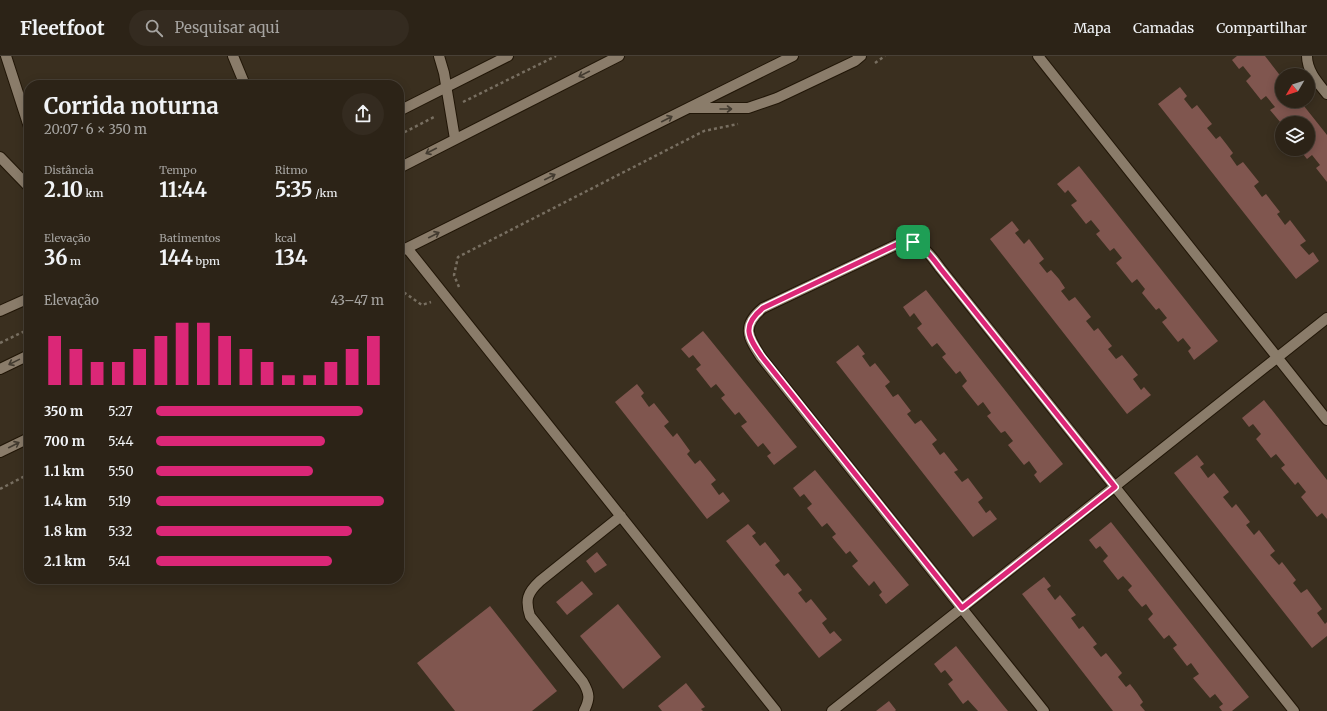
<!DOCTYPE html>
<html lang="pt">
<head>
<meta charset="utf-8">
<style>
	body { margin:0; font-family:Merriweather,serif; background:#342b20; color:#f1f3f6; height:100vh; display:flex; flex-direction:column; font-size:15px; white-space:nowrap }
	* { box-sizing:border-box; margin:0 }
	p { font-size:13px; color:#a6a4a1 }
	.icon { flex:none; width:22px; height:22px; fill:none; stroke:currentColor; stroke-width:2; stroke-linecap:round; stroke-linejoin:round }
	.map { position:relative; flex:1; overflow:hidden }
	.details { position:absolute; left:24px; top:24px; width:380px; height:504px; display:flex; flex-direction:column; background:#2c2317; border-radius:16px; box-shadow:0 2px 10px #0003,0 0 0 1px #484036 }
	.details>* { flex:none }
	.needle { width:26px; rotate:231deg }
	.tools { position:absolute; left:1275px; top:12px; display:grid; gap:8px }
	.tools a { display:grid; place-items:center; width:40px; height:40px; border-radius:50%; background:#2c2317; box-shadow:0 2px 10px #0003,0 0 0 1px #484036; font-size:20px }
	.pin { position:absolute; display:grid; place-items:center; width:34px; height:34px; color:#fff; margin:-17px; border-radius:8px; box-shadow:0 2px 6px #0006 }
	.round { display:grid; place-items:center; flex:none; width:42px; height:42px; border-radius:21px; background:#342b20 }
	.overview { display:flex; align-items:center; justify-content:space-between; height:68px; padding:0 20px }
	h1 { font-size:22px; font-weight:700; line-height:30px }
	.metrics { display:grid; grid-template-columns:repeat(3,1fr); gap:6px; height:68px; padding:4px 20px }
	.metrics div { display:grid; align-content:center }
	.metrics b { font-size:20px; font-weight:700 }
	.metrics small { font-size:11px; font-weight:400 }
	.metrics p { font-size:11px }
	.chart { height:112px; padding:8px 20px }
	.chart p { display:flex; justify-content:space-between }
	.chart svg { width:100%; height:72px; margin-top:4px; stroke:#db2777; stroke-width:6 }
	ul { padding:0 20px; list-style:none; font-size:13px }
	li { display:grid; grid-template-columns:64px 48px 1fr; align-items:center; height:30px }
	li i { height:10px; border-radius:5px; background:#db2777 }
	header { display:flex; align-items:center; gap:24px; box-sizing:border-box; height:56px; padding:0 20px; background:#2c2317; border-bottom:1px solid #484036 }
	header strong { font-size:19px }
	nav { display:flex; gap:22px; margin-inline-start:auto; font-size:14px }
	.search { width:280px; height:36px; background:#342b20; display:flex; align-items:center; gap:10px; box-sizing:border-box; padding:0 14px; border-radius:22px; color:#a6a4a1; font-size:15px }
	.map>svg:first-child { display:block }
</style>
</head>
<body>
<header>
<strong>Fleetfoot</strong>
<div class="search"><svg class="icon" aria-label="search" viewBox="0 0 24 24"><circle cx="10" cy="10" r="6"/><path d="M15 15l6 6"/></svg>Pesquisar aqui</div>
<nav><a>Mapa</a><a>Camadas</a><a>Compartilhar</a></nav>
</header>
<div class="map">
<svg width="1327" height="655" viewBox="0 0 1327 655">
	<rect width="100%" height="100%" fill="#3a2f1f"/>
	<path fill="#80564f" d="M1237,0H1265L1282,22V45H1300L1327,79V126L1316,112L1320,109L1312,99L1307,103L1299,93H1308V67H1281L1270,54L1275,51L1266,40L1261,44L1246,25L1251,20L1243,10L1239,13L1232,4Z
		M1180,31L1187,40L1184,43L1192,53L1197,49L1212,68L1207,72L1216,83L1220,80L1227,89L1233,97L1230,100L1237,110L1243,106L1259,126L1254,130L1262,141L1266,138L1280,156L1277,158L1285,169L1290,164L1306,185L1300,189L1309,199L1313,196L1319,205L1296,223L1158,48Z
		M1079,110L1218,285L1194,304L1188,295L1191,292L1183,282L1178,286L1162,266L1167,262L1159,252L1156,254L1142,237L1145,233L1137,223L1132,227L1116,207L1122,202L1114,192L1110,195L1096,178L1100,175L1091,164L1086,168L1071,149L1077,145L1068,134L1065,137L1057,128Z
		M1012,165L1019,174L1015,177L1024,188L1029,183L1044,203L1039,207L1047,217L1051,214L1059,223L1065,232L1061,235L1069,245L1075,241L1091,261L1086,265L1094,275L1098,272L1112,290L1108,293L1116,303L1122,299L1138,319L1133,323L1141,334L1144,331L1151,339L1127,358L990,183Z
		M926,234L1063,408L1040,427L1034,419L1037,416L1029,405L1024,409L1008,389L1013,385L1005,375L1001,377L987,360L991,357L983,346L978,350L962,330L967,325L960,315L956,318L942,301L946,298L937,287L932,291L917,272L922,268L914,257L910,261L903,251Z
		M703,275L797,391L774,409L767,400L771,397L763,387L758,391L741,370L747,366L739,356L735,359L721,342L725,339L716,328L711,332L696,313L701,309L693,299L689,302L681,293Z
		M858,289L865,298L862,300L870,311L875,307L890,326L885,330L893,341L898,338L911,355L907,358L915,368L921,364L937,384L932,388L940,399L944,396L958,414L954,416L962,426L968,422L983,442L978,446L986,457L990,454L997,463L973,481L836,306Z
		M637,328L644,337L641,340L649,351L654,347L669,366L664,370L673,381L677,377L690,395L687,398L695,408L700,404L716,424L711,428L719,439L723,436L730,445L707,463L615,346Z
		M1264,344L1327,424V463L1322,457L1317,461L1301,441L1306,436L1298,426L1295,429L1281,412L1285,409L1276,398L1271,402L1256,383L1261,378L1253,368L1249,371L1242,362Z
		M1197,399L1204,408L1200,411L1208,422L1214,417L1229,436L1223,441L1232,452L1236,448L1250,466L1246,469L1254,479L1259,474L1275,495L1270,499L1279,509L1282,506L1296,524L1293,527L1301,537L1307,533L1322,553L1317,557L1325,568L1327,566V580L1312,592L1174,417Z
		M815,414L909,529L886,548L879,539L882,536L874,525L869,530L852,510L858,505L850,495L846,498L832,481L836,478L827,467L822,471L807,452L812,448L804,438L800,441L793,432Z
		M1111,466L1249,641L1232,655H1222L1219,651L1223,648L1215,638L1210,642L1193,622L1199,618L1191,607L1187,610L1173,592L1177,589L1169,579L1164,583L1148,563L1153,558L1146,548L1142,551L1135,543L1128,534L1132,530L1123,520L1118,524L1103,505L1108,500L1100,490L1096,493L1089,484Z
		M748,468L756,477L752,480L760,490L765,486L780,505L775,509L784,520L788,517L802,534L798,537L806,547L811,543L827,563L822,567L830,578L834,575L842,584L819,602L726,485Z
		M597,496L607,509L595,517L586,505Z
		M1044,521L1051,530L1047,533L1055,544L1060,539L1076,559L1071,562L1079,573L1083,570L1097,588L1093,591L1101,601L1106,597L1122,617L1118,621L1126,631L1130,628L1137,637L1143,646L1140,649L1145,655H1113L1022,538Z
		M582,525L593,538L567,559L556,546Z
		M618,548L661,601L623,633L580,580Z
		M490,550L557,635L532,655H455L417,607Z
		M956,590L1003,649L1008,655H978L968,644L963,648L948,628L953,624L945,614L941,617L934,608Z
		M686,627L705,651L701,653L703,655H662L658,650Z
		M889,645L896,654L895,655H876Z"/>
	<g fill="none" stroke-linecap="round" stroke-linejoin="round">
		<g stroke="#211607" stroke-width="12">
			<path id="minor" d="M6,0L29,71
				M233,0L245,29
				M439,0L444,17L455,83
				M1038,0L1327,364
				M1307,0C1307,15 1318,27 1327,38
				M689,52H748L777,42L855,5L861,0
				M399,55L508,0
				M0,101L29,131
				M399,112L619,0
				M407,192L776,655
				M399,196L793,0
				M0,255L29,242
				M0,313L29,299
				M0,396L29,382
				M584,655C590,643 590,638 583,626L530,560C525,544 527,537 540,525L621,460
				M832,655L1327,262
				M1044,655L761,301C748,281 741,270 763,252L900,187C921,184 929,197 940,212L1294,655"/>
		</g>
		<path stroke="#786f61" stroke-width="2.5" stroke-dasharray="3 3" stroke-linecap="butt" d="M875,7L885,0
			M463,46L556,0
			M399,79L436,60
			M459,231L454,219L458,201L704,75L738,68
			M399,233L422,249L431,246
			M0,287L29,273
			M0,433L29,418"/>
		<use href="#minor" stroke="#8a7c6a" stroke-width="10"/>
	</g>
	<defs><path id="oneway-shaft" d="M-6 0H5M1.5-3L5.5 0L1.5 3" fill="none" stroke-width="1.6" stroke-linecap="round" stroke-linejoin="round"/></defs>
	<g stroke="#433b30">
		<use href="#oneway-shaft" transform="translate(584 18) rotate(153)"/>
		<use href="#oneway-shaft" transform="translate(726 53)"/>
		<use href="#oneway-shaft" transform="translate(667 63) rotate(-27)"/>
		<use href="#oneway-shaft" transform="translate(431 95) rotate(153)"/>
		<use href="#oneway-shaft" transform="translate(550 121) rotate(-27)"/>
		<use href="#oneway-shaft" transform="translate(434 179) rotate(-27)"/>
		<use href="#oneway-shaft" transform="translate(14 306) rotate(154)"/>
		<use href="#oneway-shaft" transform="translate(14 389) rotate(-27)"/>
	</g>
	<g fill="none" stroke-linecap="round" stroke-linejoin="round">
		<g stroke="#fff" stroke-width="8">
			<path id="route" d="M907,186C923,188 931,200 940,212L1115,431L962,552L762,301C748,281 741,270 763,252L900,187Z"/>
		</g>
		<use href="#route" stroke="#db2777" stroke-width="5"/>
	</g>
</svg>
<div class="tools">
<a><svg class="needle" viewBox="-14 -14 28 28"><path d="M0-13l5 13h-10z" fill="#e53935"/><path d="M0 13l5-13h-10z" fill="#a6a4a1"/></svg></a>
<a><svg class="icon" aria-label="layers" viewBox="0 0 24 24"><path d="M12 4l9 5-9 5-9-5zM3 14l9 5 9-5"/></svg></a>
</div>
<div class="pin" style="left:913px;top:186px;background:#1e9e55"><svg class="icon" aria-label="arrive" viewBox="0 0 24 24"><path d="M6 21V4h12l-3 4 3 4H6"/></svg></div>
<section class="details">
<div class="overview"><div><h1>Corrida noturna</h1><p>20:07 · 6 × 350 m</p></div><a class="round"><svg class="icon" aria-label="share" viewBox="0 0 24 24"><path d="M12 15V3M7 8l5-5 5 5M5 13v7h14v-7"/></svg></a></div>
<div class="metrics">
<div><p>Distância</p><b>2.10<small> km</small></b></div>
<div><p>Tempo</p><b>11:44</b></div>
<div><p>Ritmo</p><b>5:35<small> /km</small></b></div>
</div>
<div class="metrics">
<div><p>Elevação</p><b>36<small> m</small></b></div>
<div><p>Batimentos</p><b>144<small> bpm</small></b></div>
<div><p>kcal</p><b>134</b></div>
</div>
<div class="chart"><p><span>Elevação</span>43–47 m</p>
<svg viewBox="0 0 160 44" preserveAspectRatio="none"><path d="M5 44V14M15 44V22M25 44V30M35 44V30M45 44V22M55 44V14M65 44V6M75 44V6M85 44V14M95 44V22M105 44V30M115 44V38M125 44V38M135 44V30M145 44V22M155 44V14"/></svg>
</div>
<ul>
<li><b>350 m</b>5:27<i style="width:91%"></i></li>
<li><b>700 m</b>5:44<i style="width:74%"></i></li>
<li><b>1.1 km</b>5:50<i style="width:69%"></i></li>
<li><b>1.4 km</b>5:19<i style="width:100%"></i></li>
<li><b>1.8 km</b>5:32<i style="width:86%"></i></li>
<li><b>2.1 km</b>5:41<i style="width:77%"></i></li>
</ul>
</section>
</div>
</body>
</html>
